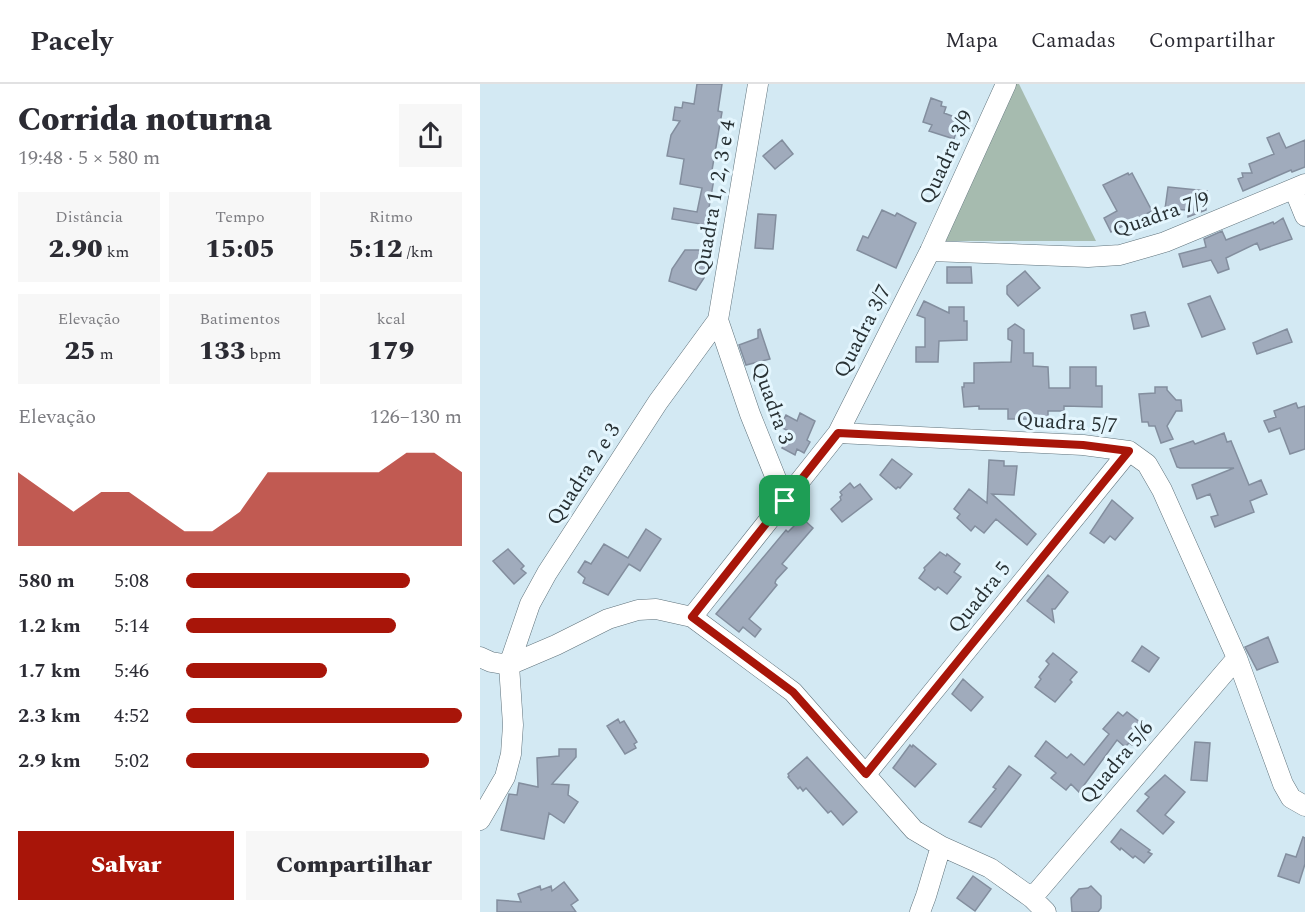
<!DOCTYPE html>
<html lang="pt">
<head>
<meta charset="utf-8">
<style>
	body { margin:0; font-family:Spectral,serif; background:#f7f7f7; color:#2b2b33; height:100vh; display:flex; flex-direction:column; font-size:22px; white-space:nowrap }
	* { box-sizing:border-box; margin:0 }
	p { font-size:20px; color:#7c7c81 }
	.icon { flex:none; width:33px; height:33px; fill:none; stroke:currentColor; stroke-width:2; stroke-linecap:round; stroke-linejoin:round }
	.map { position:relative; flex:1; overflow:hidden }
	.sheet { display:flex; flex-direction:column; background:#fff; width:480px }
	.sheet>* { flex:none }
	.pin { position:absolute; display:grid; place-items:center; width:51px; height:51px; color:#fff; margin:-26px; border-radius:12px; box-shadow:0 3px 9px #0006 }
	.round { display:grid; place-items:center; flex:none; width:63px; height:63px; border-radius:0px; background:#f7f7f7 }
	.summary { display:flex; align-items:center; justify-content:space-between; height:102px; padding:0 18px }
	h1 { font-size:33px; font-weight:800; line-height:45px }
	.stats { display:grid; grid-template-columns:repeat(3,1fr); gap:9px; height:102px; padding:6px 18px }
	.stats div { display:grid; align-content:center; border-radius:0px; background:#f7f7f7; text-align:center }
	.stats b { font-size:26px; font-weight:800 }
	.stats small { font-size:16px; font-weight:400 }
	.stats p { font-size:16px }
	.chart { height:168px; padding:12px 18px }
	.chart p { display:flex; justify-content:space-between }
	.chart svg { width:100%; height:108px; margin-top:6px; fill:#a81509; opacity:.7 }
	.primary-button { display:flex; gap:12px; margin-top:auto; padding:12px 18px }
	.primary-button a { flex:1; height:69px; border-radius:0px; background:#a81509; color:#fff; font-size:24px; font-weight:800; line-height:69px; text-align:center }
	.primary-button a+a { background:#f7f7f7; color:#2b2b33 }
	ul { padding:0 18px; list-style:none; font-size:20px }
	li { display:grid; grid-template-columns:96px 72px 1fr; align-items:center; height:45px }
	li i { height:15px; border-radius:8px; background:#a81509 }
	header { display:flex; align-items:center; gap:36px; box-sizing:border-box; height:84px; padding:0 30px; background:#fff; border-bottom:2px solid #e1e1e2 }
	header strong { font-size:28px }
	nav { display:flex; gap:33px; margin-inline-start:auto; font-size:21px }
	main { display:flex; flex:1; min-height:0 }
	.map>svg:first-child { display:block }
</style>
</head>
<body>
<header>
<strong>Pacely</strong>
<nav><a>Mapa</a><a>Camadas</a><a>Compartilhar</a></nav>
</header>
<main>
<section class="sheet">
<div class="summary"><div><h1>Corrida noturna</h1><p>19:48 · 5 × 580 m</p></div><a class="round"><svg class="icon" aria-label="share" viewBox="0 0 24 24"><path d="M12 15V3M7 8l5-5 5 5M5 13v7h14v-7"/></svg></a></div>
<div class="stats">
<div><p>Distância</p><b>2.90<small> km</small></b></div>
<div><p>Tempo</p><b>15:05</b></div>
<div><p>Ritmo</p><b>5:12<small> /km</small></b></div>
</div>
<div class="stats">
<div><p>Elevação</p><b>25<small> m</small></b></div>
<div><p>Batimentos</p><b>133<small> bpm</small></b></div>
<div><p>kcal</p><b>179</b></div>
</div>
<div class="chart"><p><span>Elevação</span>126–130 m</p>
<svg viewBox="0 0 160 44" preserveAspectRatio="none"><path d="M0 44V14L10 22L20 30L30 22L40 22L50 30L60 38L70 38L80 30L90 14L100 14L110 14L120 14L130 14L140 6L150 6L160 14V44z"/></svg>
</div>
<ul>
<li><b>580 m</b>5:08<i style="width:81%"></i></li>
<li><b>1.2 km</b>5:14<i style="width:76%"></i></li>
<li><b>1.7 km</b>5:46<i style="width:51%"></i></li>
<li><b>2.3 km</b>4:52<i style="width:100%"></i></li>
<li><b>2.9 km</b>5:02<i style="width:88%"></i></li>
</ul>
<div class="primary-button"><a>Salvar</a><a>Compartilhar</a></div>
</section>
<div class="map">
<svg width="825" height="828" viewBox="0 0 825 828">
	<rect width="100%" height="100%" fill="#d3e9f3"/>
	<path fill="#a6bbaf" d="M533,0H539L616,157H461Z"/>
	<path fill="#a0abbc" stroke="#838e9e" stroke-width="1.5" d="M217,0H242L238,27L242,28L231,92H234V95L226,141L192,135L194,124L217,128L222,104L200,100L204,75L187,72L191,51L200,37L193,36L195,23L202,24L203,18L214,20Z
		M451,14L462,18L461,22L466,23L464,29L480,35L474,55L449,47L452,41L443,38Z
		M799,49L806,64L825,56V83L812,88L811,86L763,107L758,95L763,93L762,89H772L769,80L794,70L787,54Z
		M302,56L313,70L295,85L283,72Z
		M648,89L649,91L652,89L672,127L631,148L624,134L637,127L623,101Z
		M688,103L727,107L726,126L708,133V126L685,125Z
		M402,126L415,132L417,129L436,139L416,184L377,166L383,152L388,154Z
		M278,130L296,131L293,165L275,164Z
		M803,134L812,155L780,166L777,159L746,174L749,185L738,189L731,176L703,183L699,170L726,163L724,155L742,147L746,156L793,138L794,140Z
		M205,166H221L228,182L224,194L216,206L189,197L192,185Z
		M467,183H491L492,199H467Z
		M545,187L560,204L538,222L527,210V202Z
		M730,212L745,245L722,253L708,220Z
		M444,217L469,229V223H484V237H487V256L459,257L458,278H436V263H445V234L437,231Z
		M665,228L669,242L654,245L651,231Z
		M535,240L544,246V269H553V282L568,283L569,304H590V283H616V302H622V323L584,322V327H568V335H528V325H499V322L484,323L482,303H484V299H494V279L531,278L532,257L528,255V245Z
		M280,245L290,275L266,281L259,261L278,254V246Z
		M807,245L812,258L777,270L773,259Z
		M675,303H687V306L696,316H701L702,327H696L687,342L693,355L681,359L675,342H669L668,338H662L659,310L675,309Z
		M816,319L818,324L825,322V365L810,370L800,344L789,348L784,337L796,333L794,327Z
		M320,329L335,337L327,356L330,358L324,369L317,365L315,371L302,364L311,348L300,343L306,331L317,337Z
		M744,349L747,358L751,357L769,401L781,396L787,410L770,417L774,428L735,443L731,433L738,431L730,410L717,415L712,401L754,384H700L697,383L690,365L713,357L715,360Z
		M412,375L432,390L420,404L418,403L416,405L400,391Z
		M509,376L524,377V382H537L534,411L512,410L556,450L547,461L516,435L504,449L495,442L491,447L477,434L480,430L474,425L489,405L507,419Z
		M370,399L374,404L380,400L392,415L362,438L351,425L361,416L360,413L362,411L360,408Z
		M632,416L653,434L635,456L630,452L624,459L610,449Z
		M322,434L333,444L302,480L307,484L296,496L295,499L297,501L269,535L281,545L275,553L263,543L259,548L236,530L306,446L308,448Z
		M166,445L181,455L160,487L149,480L128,511L103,499L105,494L98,488L105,477L111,480L124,460L148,474Z
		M28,465L44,482L41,485L46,489L34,500L13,477Z
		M460,468L466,472L467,470L480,480L474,488L481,493L467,510L458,503L455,506L439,494L445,486L444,484Z
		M568,491L588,508L575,525H572L574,538L547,517Z
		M788,553L798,578L777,586L765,563Z
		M662,562L679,574L669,588L652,577Z
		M573,569L597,588L590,596L592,598L575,618L555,603L561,595L559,593L569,580L566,577Z
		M483,595L503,613L491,627L472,610Z
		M638,628L643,632L647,628L666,643L652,661L649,659L645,663L637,656L599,708L591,700L586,706L571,694L576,689L555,672L566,657L587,674L591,670L604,681L629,650L623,645Z
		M138,635L140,639L144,637L157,658L154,660L156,664L145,670L127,642Z
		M715,658L730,659L727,697L711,696Z
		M430,661L432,663L433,661L456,680L435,703L413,684Z
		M79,665H96V673L72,700L89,701L88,711L98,718L84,739L69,729L64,755L21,746L29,710L37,711L39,699L58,703L57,674L79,672Z
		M327,673L377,728L363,741L351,727L348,729L326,704L323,707L320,703L318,705L308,693L309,692L308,690Z
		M529,682L541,691L501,743L489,738L516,705L513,703Z
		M685,691L705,708L685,731L694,738L683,750L657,727L669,713L665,710Z
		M641,745L670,766L668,768L672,770L664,779L655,772L653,774L641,764L640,766L631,758Z
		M823,753L825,754V780L819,799L798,792L806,770L816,773Z
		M493,792L511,805L495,827L477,814Z
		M84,798L98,816L91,821L96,828H17V816L41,818L38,810L60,802L61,806L71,802L72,807Z
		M611,802L621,812V824L618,828H592L591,814L599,805L608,804Z"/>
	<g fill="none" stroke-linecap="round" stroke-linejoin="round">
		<g stroke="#5f727b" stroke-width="21">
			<path id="minor" d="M814,105L825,132
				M450,167L608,173L640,171L685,158L825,100
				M238,236L270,330L305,417
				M358,349L603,361L649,367L667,380L682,406L757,574L803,700L811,714L825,722
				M212,533L358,349L450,167L526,0
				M0,573L11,578L29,581L76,561L128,535L158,526L176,525L212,533L313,608L434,746L461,762L510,784L552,814L566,828
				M386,690L649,367
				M0,736L25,693L31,670L33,641L29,581L50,520L67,489L178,318L238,236L278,0
				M552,814L757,574
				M440,828L446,812L461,762"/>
		</g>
		<use href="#minor" stroke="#fff" stroke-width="20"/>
	</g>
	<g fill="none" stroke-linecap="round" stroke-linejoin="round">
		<g stroke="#fff" stroke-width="12">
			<path id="route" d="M358,349L603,361L649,367L386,690L313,608L212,533Z"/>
		</g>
		<use href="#route" stroke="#a81509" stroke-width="8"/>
	</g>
	<g text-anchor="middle" stroke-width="6" stroke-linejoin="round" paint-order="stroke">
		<g font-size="21" fill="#283134" stroke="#e4f6fe">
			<text transform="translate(466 73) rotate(-65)" y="7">Quadra 3/9</text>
			<text transform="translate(234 114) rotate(-80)" y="7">Quadra 1, 2, 3 e 4</text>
			<text transform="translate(681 130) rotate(-19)" y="7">Quadra 7/9</text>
			<text transform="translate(382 247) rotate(-63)" y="7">Quadra 3/7</text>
			<text transform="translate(293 319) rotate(70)" y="7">Quadra 3</text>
			<text transform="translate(587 338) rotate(4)" y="7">Quadra 5/7</text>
			<text transform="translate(103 390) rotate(-57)" y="7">Quadra 2 e 3</text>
			<text transform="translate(499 513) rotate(-51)" y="7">Quadra 5</text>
			<text transform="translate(636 678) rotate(-50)" y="7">Quadra 5/6</text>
		</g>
	</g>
</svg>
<div class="pin" style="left:305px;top:417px;background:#1e9e55"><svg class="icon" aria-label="arrive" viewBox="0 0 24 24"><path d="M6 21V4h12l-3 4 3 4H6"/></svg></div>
</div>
</main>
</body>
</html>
